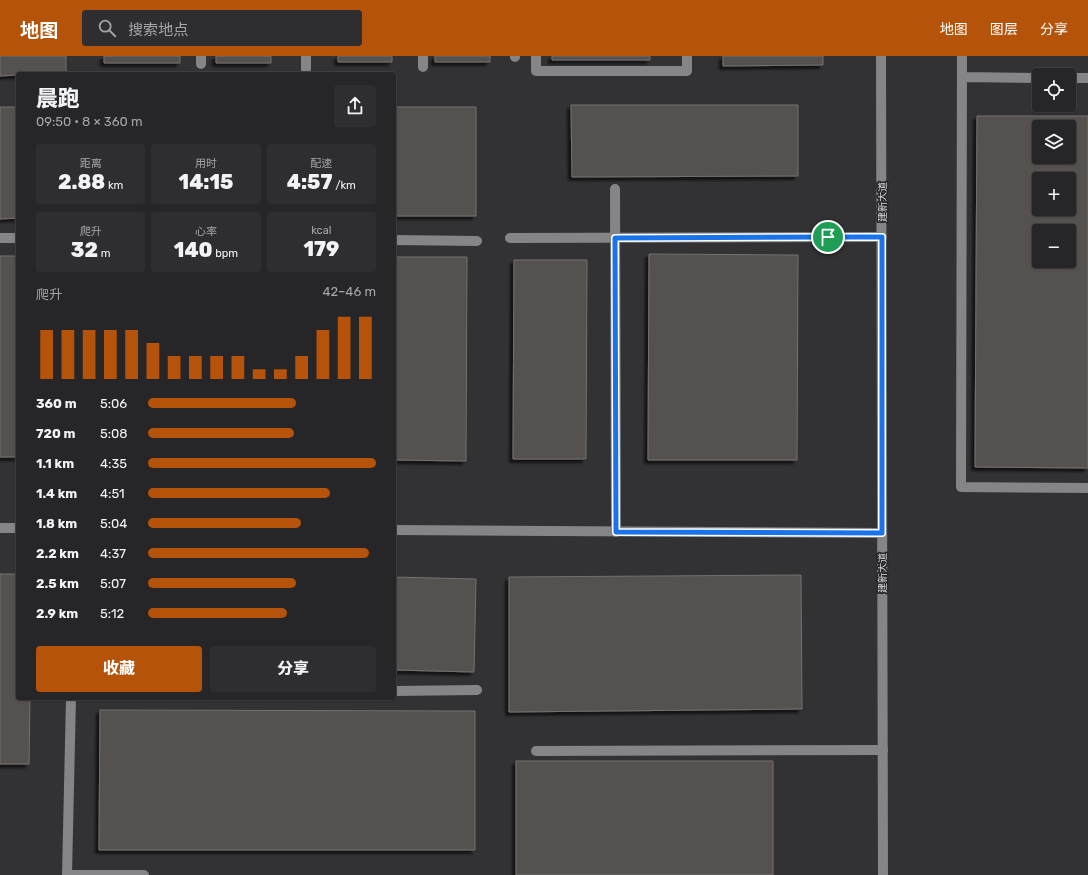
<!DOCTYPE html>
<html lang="zh">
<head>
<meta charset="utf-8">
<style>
	body { margin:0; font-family:Rubik,"Noto Sans SC",sans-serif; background:#2e2d2f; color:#f1f3f6; height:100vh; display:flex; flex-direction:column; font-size:15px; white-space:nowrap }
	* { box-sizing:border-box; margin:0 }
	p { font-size:13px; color:#a4a5a7 }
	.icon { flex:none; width:22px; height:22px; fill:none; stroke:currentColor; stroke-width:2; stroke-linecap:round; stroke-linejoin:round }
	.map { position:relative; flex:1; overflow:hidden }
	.sheet { position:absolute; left:16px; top:16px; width:380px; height:628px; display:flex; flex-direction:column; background:#262527; border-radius:4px; box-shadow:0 1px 3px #0004,0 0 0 1px #424244 }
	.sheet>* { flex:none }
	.fabs { position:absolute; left:1032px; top:12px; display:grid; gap:8px }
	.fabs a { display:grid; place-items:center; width:44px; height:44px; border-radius:4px; background:#262527; box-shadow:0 1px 3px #0004,0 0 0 1px #424244; font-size:20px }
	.pin { position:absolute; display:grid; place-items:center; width:34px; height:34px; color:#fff; margin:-17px; border:2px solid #fff; border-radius:50%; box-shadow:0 1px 4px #0007 }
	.round { display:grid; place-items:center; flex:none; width:42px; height:42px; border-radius:4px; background:#2e2d2f }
	.headline { display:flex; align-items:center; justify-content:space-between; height:68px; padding:0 20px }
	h1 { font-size:22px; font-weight:800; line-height:30px }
	.stats { display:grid; grid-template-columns:repeat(3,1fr); gap:6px; height:68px; padding:4px 20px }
	.stats div { display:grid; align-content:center; border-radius:4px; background:#2e2d2f; text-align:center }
	.stats b { font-size:20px; font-weight:800 }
	.stats small { font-size:11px; font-weight:400 }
	.stats p { font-size:11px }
	.chart { height:112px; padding:8px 20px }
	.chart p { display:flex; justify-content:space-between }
	.chart svg { width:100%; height:72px; margin-top:4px; stroke:#b45309; stroke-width:6 }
	.cta { display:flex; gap:8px; margin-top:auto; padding:8px 20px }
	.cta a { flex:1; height:46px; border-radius:4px; background:#b45309; color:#fff; font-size:16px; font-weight:800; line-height:46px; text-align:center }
	.cta a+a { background:#2e2d2f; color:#f1f3f6 }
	ul { padding:0 20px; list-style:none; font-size:13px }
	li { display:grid; grid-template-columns:64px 48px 1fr; align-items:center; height:30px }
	li i { height:10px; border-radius:5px; background:#b45309 }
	header { display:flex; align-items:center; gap:24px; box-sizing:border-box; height:56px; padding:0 20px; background:#b45309; color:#fff }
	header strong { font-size:19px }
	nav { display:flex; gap:22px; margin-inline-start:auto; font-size:14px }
	.search { width:280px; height:36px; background:#2e2d2f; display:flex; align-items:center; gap:10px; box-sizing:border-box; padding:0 14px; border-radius:4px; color:#a4a5a7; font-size:15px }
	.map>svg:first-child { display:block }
</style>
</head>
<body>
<header>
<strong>地图</strong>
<div class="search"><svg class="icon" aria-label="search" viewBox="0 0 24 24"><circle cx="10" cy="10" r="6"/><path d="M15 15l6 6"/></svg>搜索地点</div>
<nav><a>地图</a><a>图层</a><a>分享</a></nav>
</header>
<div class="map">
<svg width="1088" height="819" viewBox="0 0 1088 819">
	<defs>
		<filter id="shadow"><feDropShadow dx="-3.5" dy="3.5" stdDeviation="1" flood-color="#0009"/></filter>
	</defs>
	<rect width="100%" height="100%" fill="#323134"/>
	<path fill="#545150" stroke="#74716f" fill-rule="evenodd" filter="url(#shadow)" d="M0,0H66V18H18V19L0,20Z
		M104,0H180V7H104Z
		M216,0H271V7H216Z
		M338,0H392V6H338Z
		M435,0H490V6H435Z
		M552,0H650V4H552Z
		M723,0H823V9L723,10Z
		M571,49H798V120L572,121Z
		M0,51H18V162L0,163Z
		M394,51H476V160H394Z
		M977,60H1088V412L975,411ZM1039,71H1069V101H1039ZM1039,123H1069V153H1039ZM1039,175H1069V205H1039Z
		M649,198L798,199L797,404H648Z
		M0,200H18V401H0Z
		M394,201H467L466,405L394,404Z
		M514,204H587L586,403H513Z
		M0,518H18V642H30L29,708H0Z
		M801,519L802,653L509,656V521Z
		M394,521L476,523L474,616L394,614Z
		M100,654L475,655V794H99Z
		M516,705H773V819H516Z"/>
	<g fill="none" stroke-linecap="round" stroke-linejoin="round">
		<path stroke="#858487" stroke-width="10" d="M201,0V8
			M515,0V1
			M536,0V15H687V0
			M962,0L961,431L1088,432
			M423,11V0
			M306,13V0
			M962,21L1039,22
			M1069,22H1088
			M615,133L616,476
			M0,182H18
			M510,182L882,181
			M394,184L477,185
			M394,635L477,634
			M536,695L883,694
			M67,819H144"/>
		<path stroke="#858487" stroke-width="10" d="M0,472H18
			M394,474L882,477
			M67,819L71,642"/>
		<path stroke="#858487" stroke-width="10" d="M881,0L883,819"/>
	</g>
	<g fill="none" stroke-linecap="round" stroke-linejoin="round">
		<g stroke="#fff" stroke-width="8">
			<path id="route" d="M828,181H882V477L616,476L615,182Z"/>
		</g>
		<use href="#route" stroke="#1a73e8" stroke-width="5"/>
	</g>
	<g text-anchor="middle" stroke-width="3.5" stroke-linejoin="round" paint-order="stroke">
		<g font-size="10" fill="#d9d8da" stroke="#28272a">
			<text transform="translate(882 146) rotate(-90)" y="4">建新大道</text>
			<text transform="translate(882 517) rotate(-90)" y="4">建新大道</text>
		</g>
	</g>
</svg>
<div class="fabs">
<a><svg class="icon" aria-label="locate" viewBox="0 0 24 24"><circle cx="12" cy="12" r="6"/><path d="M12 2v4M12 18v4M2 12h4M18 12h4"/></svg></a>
<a><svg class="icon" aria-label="layers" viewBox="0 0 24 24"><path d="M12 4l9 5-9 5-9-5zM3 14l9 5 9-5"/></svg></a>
<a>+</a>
<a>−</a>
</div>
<div class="pin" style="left:828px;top:181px;background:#1e9e55"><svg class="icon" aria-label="arrive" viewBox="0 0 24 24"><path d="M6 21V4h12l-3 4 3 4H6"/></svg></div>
<section class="sheet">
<div class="headline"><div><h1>晨跑</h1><p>09:50 · 8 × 360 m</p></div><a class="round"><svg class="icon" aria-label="share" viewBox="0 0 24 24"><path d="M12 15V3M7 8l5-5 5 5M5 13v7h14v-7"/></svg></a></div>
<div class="stats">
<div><p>距离</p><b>2.88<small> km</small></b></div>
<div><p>用时</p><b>14:15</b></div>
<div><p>配速</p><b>4:57<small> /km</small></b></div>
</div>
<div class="stats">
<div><p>爬升</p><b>32<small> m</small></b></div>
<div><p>心率</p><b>140<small> bpm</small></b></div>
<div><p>kcal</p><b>179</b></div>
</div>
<div class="chart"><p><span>爬升</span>42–46 m</p>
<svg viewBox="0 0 160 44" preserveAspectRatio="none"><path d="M5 44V14M15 44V14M25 44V14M35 44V14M45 44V14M55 44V22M65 44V30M75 44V30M85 44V30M95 44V30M105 44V38M115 44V38M125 44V30M135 44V14M145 44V6M155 44V6"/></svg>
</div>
<ul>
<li><b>360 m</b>5:06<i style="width:65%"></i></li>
<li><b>720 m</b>5:08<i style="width:64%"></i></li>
<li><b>1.1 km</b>4:35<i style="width:100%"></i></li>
<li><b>1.4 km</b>4:51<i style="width:80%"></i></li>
<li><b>1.8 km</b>5:04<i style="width:67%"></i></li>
<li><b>2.2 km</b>4:37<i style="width:97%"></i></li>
<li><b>2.5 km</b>5:07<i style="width:65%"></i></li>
<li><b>2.9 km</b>5:12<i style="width:61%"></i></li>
</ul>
<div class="cta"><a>收藏</a><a>分享</a></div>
</section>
</div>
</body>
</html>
